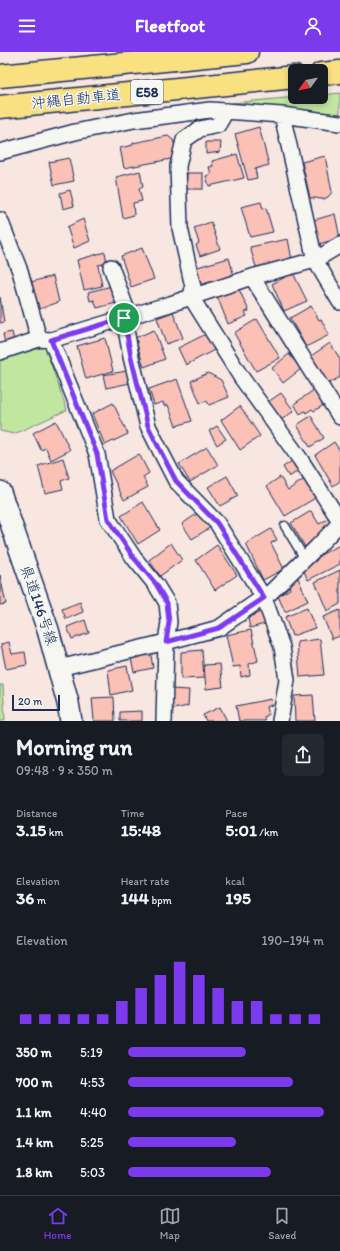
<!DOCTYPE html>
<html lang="en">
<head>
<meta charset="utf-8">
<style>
	body { margin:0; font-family:Itim,"Klee One",sans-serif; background:#242831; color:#f1f3f6; height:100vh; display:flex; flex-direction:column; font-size:15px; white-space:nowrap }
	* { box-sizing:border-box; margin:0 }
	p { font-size:13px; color:#9ea1a6 }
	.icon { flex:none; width:22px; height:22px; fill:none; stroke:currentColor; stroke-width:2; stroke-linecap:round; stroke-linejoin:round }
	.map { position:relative; height:669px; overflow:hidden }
	.side { display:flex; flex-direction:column; background:#171b24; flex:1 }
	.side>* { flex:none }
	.needle { width:26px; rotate:237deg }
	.buttons { position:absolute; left:288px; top:12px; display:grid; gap:8px }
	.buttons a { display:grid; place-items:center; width:40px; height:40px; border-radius:6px; background:#171b24; box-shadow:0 2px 6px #0003; font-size:20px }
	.scale { position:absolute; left:12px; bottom:10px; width:48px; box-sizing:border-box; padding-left:4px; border:2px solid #1b2f5e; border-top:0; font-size:11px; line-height:14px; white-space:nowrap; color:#1b2f5e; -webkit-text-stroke:3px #f6f6f2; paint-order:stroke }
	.pin { position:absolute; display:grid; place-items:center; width:34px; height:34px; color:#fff; margin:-17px; border:2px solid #fff; border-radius:50%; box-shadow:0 1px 4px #0007 }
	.round { display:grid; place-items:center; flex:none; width:42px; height:42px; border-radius:6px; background:#242831 }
	.headline { display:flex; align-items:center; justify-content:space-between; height:68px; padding:0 16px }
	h1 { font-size:22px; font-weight:700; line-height:30px }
	.metrics { display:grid; grid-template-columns:repeat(3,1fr); gap:6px; height:68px; padding:4px 16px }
	.metrics div { display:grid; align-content:center }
	.metrics b { font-size:17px; font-weight:700 }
	.metrics small { font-size:11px; font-weight:400 }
	.metrics p { font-size:11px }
	.chart { height:112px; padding:8px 16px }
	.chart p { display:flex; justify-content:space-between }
	.chart svg { width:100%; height:72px; margin-top:4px; stroke:#7c3aed; stroke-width:6 }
	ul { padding:0 16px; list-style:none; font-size:13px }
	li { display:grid; grid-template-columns:64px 48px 1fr; align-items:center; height:30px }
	li i { height:10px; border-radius:5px; background:#7c3aed }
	header { display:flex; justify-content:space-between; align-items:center; height:52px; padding:0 16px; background:#7c3aed; color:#fff; font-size:18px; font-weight:700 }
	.menu { display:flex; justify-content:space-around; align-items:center; height:56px; border-top:1px solid #363941; background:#171b24; font-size:11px; color:#9ea1a6 }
	.menu a { display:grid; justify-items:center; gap:2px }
	.menu .current { color:#7c3aed }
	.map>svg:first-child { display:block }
</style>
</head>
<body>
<header><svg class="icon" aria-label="menu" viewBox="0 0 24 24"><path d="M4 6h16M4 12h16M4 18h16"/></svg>Fleetfoot<svg class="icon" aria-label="person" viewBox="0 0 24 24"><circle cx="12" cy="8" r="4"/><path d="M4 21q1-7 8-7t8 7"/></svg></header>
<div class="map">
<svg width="340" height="669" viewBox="0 0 340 669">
	<rect width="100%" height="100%" fill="#f8e6e0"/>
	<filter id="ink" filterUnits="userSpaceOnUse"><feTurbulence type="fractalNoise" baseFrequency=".025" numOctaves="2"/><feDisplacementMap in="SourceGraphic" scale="8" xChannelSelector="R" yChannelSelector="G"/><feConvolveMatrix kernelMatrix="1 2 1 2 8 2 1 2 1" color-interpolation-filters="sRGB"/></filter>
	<g filter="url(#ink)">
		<path fill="#c1e6a0" stroke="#6e8a7f" d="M340,41V62L232,51L297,45H321V43Z
			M45,295L67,358L14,382L0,379V306Z
			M0,633H3L5,669H0Z"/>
		<path fill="#fbc0b6" stroke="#1b2f5e" d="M259,75L269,113L255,117L257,126L248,128L235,82Z
			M168,84L173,88L175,94V100L171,107L124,116L120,96L133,93V91Z
			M206,90H221L220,100L206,102Z
			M237,102L244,126L209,134L206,124L211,122L209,115L213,114L212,109Z
			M325,104L332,140L328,145L324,147H320L316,146H310L302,110Z
			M69,106L74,129L54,133L49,110Z
			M140,119L143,135L139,137L142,149L133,151L134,163L123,166L116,125Z
			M187,121H203V137H186Z
			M70,138L74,154L63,157L60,141Z
			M261,150L263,157L266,156L273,180L250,185L241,155Z
			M335,162L340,186L319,192L314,168Z
			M83,167L90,189L74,196L67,175Z
			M211,170L220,197L200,204L196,193L199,191L194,176Z
			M288,187L292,208L256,215L250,195Z
			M142,196L154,227L131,235L121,204Z
			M105,200L107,211L98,213L102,234L84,238L77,208Z
			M229,206L234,224L199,233L194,216Z
			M293,221L307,249L284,259L272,232Z
			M53,224L59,250L37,258L31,230Z
			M112,234L116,251L97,256L94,248L90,249L88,240Z
			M238,235L249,259L245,260L247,264L228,272L217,244Z
			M0,245L4,270L0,271Z
			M311,254L319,268L321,267L329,283L306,295L290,266Z
			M173,260L183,286L166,292L157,266Z
			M257,267L280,306L256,319L234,281Z
			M154,278L165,307L144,315L135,286Z
			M12,280L14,289L5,291L3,282Z
			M208,281L216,297L186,313L178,296Z
			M105,286L113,319L86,327L77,294Z
			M330,291L340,307V325L328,332L311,304Z
			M289,302L301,317L283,331L272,316Z
			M127,319L130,331L106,336L103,323Z
			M208,321L221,328L229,345L209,353L207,349L200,351L191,329Z
			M177,327L192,369L176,374L168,353L164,354L163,350L154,353L149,337Z
			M318,335L327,351L314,359L312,357L306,361L305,359L300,362L294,352Z
			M281,341L294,359L281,368L268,350Z
			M113,351L128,382L105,393L92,362Z
			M240,354L260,384L240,398L221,368Z
			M311,364L324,386L310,395L297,373Z
			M56,369L70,398L51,408L46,396L41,398L33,381Z
			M217,374L226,387L217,393L209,379Z
			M334,390L340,399V429L333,434L315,403Z
			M207,395L218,413L190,430L179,412Z
			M139,402L149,421L143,425L148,435L124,448L110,419Z
			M63,406L69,426L61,429L63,437L45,441L38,414Z
			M295,407L301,417L289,425L283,415Z
			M227,424L238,444L220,454L208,435Z
			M280,425L288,438L306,426L317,445L285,464L267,434Z
			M143,450L160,478L138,492L121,464Z
			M201,459L211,475L192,487L182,472Z
			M311,459L319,472L331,465L336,473L308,500L291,471Z
			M271,477L277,488L271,491L284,517L263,528L246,492Z
			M171,491L182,508L160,524L149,508Z
			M217,493L237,523L215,538L196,508Z
			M340,493V512L308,528L303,517L317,508L316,505Z
			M340,518V552L327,559L315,530Z
			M0,523L6,552L0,553Z
			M298,526L308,549L285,560L278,544L290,537L288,532Z
			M80,550L83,560L66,567L62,557Z
			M307,556L315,576L292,584L285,565Z
			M264,558L268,571L250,576L248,566Z
			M340,558V584L332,587L323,565Z
			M85,568L89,581L72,587L67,575Z
			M251,578L258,609L249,612L250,623L241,625L240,614L233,615L226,583Z
			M320,587L324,623L300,625L297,590Z
			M9,590L12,602L25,600L27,613L6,617L1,592Z
			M150,597L153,616L134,620L130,601Z
			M202,598L204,626L181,627V600Z
			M220,612L223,635L206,637L204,613Z
			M127,614L132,638L111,643L108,618Z
			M170,637L189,638L188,654L169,658Z
			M313,643L315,669H295L294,644Z
			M114,645L115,669H94L92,646Z
			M271,647L272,653L266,655L268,663L264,665L265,669H239L236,654Z
			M220,655L227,669H206L203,663Z
			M142,659V669H120V660Z"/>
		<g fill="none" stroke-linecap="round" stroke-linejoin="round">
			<g stroke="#1b2f5e" stroke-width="11">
				<path id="service" d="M285,474L305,507"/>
			</g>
			<g stroke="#1b2f5e" stroke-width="18">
				<path id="minor" d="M226,59L218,73L200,77L184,88L178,114L180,176L193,235L191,245L241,325L300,407L340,469
					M282,63L315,208L340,250
					M0,100L75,80L134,68L210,58L282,63L340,71
					M0,168L20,219L39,287L51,288L170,252L252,225L315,208L340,193
					M111,215L129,264
					M252,225L340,365
					M124,266L131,305L148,374L162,402L176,429L217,471L264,546L282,595L287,628L280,669
					M51,288L97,402L108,467L134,506L156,533L167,551L169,570L166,590L164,669
					M0,300L39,287
					M59,616L166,590L219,576L271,540L317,495L340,471"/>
			</g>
			<g stroke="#1b2f5e" stroke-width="24">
				<path id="secondary" d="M0,440L48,578L68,651L71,669"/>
			</g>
			<g stroke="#1b2f5e" stroke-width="25">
				<path id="motorway" d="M321,22L340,20
					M0,24L247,0
					M0,55L295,25"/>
			</g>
			<use href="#service" stroke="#f6f6f2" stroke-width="8"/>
			<use href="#minor" stroke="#f6f6f2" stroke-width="15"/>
			<use href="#secondary" stroke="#f6f6f2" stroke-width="21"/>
			<use href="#motorway" stroke="#f9e181" stroke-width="22"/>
		</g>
	</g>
	<g fill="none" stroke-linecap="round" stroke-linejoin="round" filter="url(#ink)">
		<g stroke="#fff" stroke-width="8">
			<path id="route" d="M124,266L131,305L148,374L162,402L176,429L217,471L264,546L219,576L166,590L169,570L167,551L156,532L134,506L108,467L97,402L51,288Z"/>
		</g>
		<use href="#route" stroke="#7c3aed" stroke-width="5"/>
	</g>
	<g text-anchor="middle" stroke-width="3" stroke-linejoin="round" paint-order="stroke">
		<rect fill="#f6f6f2" stroke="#5d6b8a" stroke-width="1" x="131" y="28" width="32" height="24" rx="3"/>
		<g font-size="14" font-weight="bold" fill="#1b2f5e">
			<text x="147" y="45">E58</text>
		</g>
		<g font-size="15" fill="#1b2f5e" stroke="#f6f6f2">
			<text transform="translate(76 47) rotate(-6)" y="5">沖縄自動車道</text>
			<text transform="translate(39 553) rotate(71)" y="5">県道146号線</text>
		</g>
	</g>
</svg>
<div class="buttons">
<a><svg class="needle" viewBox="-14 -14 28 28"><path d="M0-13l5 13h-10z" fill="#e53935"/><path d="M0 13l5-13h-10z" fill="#9ea1a6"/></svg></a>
</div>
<div class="scale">20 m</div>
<div class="pin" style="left:124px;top:266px;background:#1e9e55"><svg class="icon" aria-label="arrive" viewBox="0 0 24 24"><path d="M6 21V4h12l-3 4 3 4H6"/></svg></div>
</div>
<section class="side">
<div class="headline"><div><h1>Morning run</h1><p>09:48 · 9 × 350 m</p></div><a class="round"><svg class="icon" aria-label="share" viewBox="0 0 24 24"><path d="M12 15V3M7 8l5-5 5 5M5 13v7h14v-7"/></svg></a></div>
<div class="metrics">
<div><p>Distance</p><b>3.15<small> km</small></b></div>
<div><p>Time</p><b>15:48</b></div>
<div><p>Pace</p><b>5:01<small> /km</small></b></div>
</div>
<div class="metrics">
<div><p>Elevation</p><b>36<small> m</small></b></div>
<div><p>Heart rate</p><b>144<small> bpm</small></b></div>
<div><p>kcal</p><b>195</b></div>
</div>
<div class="chart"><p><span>Elevation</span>190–194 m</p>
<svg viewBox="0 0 160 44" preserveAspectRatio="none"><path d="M5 44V38M15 44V38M25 44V38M35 44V38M45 44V38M55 44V30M65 44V22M75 44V14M85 44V6M95 44V14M105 44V22M115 44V30M125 44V30M135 44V38M145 44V38M155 44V38"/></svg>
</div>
<ul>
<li><b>350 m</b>5:19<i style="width:60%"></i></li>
<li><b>700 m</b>4:53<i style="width:84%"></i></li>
<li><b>1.1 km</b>4:40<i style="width:100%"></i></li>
<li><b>1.4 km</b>5:25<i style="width:55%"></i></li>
<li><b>1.8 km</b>5:03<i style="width:73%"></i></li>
</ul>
</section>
<nav class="menu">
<a class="current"><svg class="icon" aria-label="home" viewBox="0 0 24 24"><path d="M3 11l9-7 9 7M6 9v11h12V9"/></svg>Home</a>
<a><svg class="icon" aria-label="map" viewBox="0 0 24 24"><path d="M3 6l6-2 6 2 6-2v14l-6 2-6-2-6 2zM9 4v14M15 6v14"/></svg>Map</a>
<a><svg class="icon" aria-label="saved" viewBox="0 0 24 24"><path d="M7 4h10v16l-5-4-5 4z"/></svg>Saved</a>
</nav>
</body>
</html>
